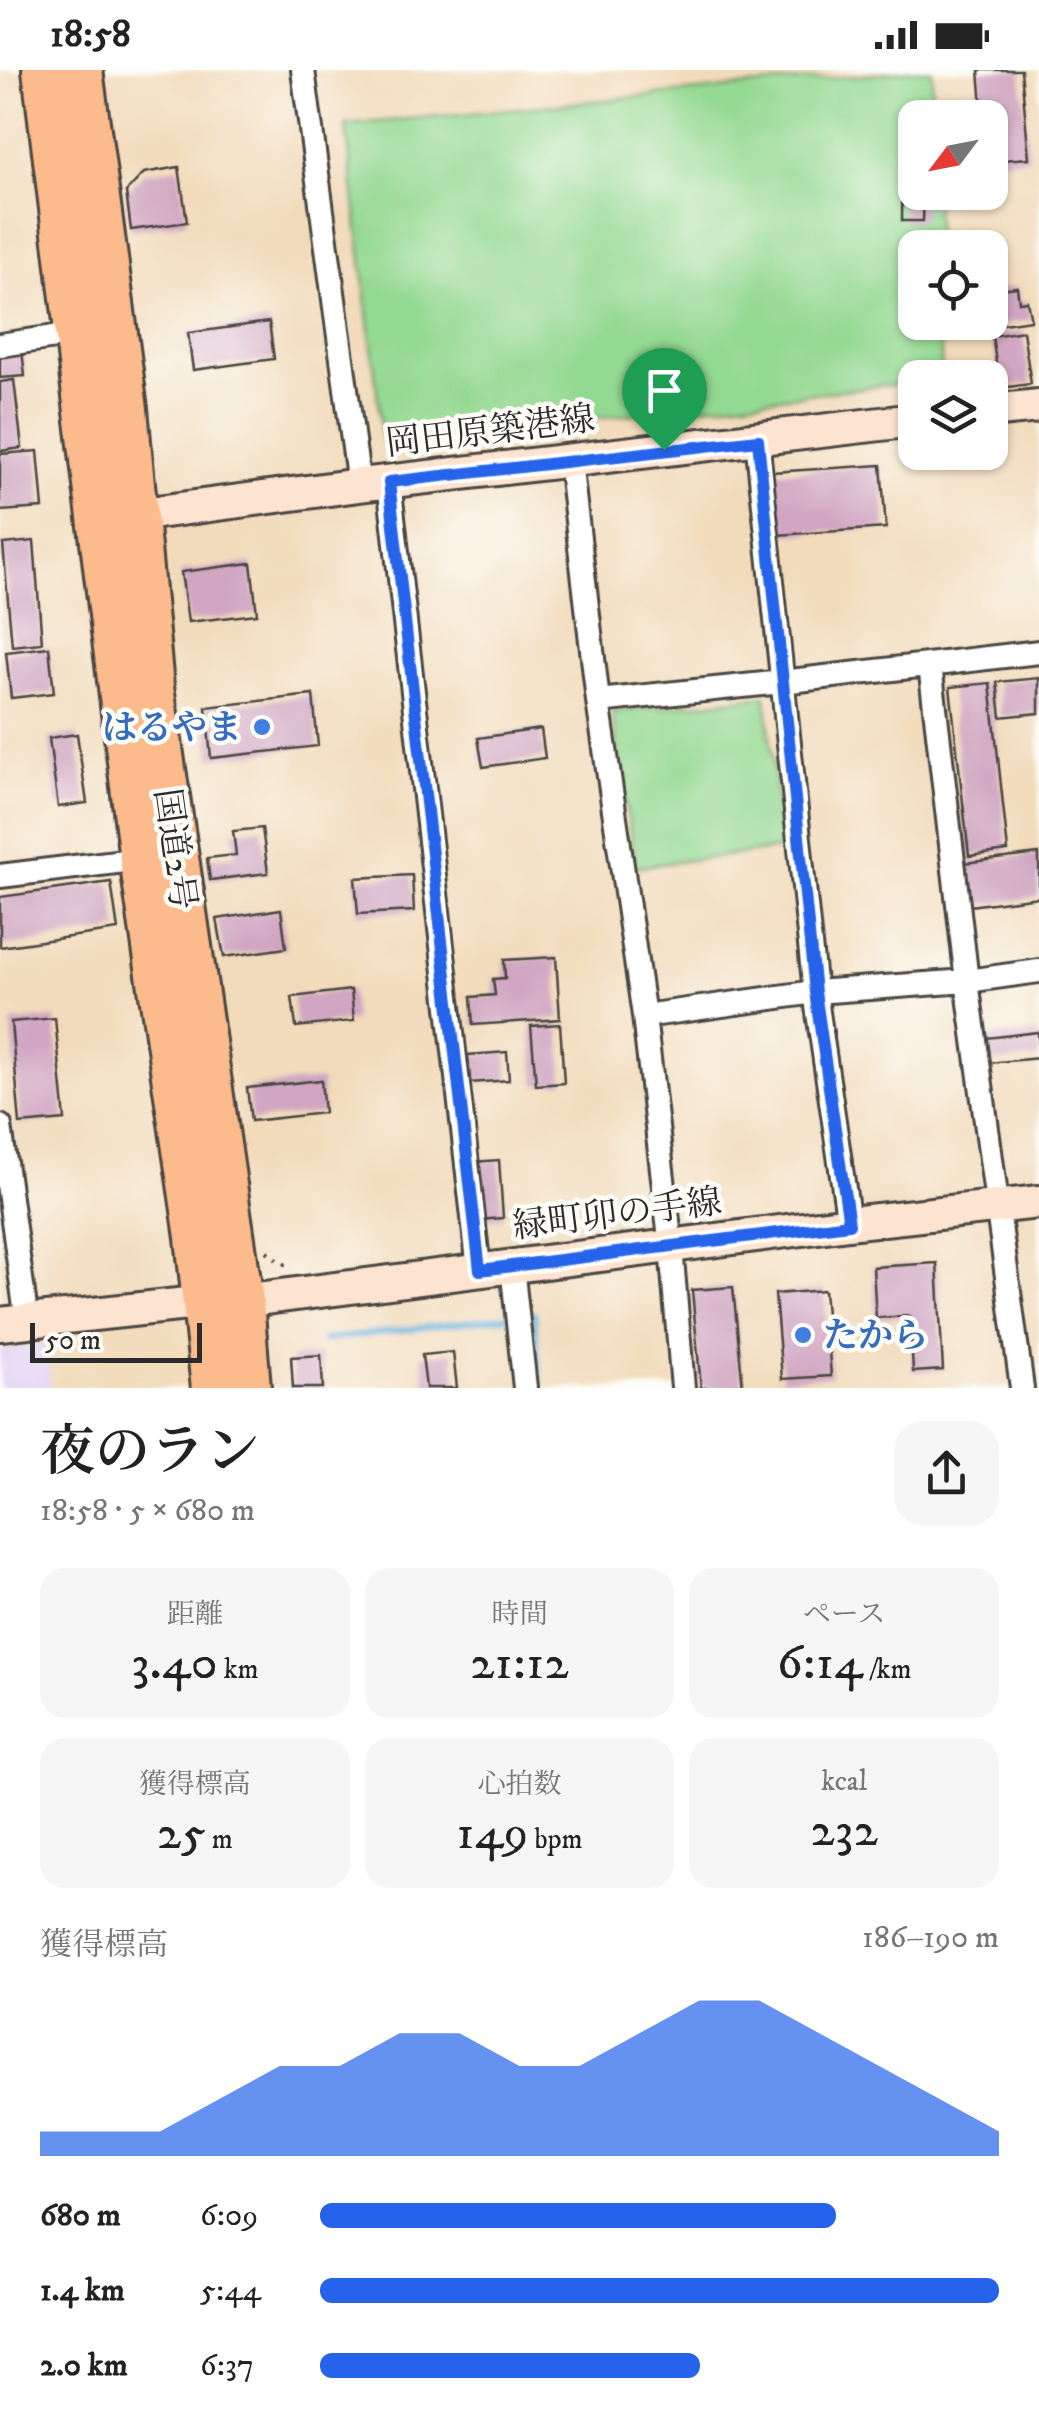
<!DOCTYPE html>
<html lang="ja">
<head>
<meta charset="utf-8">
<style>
	body { margin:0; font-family:"IM FELL DW Pica","Noto Serif JP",serif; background:#f6f6f6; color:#222; height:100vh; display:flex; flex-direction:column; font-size:38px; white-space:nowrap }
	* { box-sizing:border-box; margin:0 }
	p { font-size:32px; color:#767676 }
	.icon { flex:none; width:55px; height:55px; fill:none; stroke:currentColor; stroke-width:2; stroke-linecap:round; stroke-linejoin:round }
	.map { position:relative; height:1318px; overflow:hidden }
	.panel { display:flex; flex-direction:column; background:#fff; flex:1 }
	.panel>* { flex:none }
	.needle { width:65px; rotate:238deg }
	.fabs { position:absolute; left:898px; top:30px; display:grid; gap:20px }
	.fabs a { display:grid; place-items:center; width:110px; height:110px; border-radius:20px; background:#fff; box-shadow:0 2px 8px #0004; font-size:50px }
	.scale { position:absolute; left:30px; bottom:25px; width:172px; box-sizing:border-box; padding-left:10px; border:5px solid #2b2b2b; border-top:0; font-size:28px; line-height:35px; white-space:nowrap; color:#2b2b2b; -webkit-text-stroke:8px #fdfcf7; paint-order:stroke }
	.pin { position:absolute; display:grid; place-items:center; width:85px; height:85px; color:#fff; margin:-102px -42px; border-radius:50% 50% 50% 0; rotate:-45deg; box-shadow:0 0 10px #0007 }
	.pin .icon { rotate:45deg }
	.round { display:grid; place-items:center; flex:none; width:105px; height:105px; border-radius:30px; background:#f6f6f6 }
	.overview { display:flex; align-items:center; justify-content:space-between; height:170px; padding:0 40px }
	h1 { font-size:55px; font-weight:600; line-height:75px }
	.metrics { display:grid; grid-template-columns:repeat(3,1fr); gap:15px; height:170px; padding:10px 40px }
	.metrics div { display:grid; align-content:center; border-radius:25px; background:#f6f6f6; text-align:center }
	.metrics b { font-size:50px; font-weight:600 }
	.metrics small { font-size:28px; font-weight:400 }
	.metrics p { font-size:28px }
	.chart { height:280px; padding:20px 40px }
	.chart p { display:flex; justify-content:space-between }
	.chart svg { width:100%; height:180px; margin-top:10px; fill:#2563eb; opacity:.7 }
	ul { padding:0 40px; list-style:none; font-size:32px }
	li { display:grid; grid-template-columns:160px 120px 1fr; align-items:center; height:75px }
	li i { height:25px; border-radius:12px; background:#2563eb }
	.status { display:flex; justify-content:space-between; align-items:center; height:70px; padding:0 50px; background:#fff; direction:ltr }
	.status svg { height:28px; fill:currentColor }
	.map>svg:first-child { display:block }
</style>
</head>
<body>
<div class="status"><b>18:58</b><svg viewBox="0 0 49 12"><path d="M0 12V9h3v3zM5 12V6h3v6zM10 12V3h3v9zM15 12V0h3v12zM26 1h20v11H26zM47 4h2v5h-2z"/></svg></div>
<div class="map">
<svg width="1039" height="1318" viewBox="0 0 1039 1318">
	<rect width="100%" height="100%" fill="#fdfcf7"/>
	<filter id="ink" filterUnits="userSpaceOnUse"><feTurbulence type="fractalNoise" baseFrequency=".01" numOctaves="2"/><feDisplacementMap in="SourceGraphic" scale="20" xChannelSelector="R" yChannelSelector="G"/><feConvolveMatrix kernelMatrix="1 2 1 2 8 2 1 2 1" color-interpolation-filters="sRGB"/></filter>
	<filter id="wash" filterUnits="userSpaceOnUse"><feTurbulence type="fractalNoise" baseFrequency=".0048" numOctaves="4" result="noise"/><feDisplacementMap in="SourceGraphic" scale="40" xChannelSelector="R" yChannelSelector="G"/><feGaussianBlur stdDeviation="2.25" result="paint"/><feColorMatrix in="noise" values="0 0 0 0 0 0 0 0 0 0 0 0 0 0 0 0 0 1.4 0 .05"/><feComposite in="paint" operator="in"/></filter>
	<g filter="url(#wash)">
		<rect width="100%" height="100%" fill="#f2dbbb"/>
		<path fill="#e1d4f4" d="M46,1274L50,1318H0V1279Z"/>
		<path fill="#94d992" stroke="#60825e" stroke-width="2.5" d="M915,0H932V47L915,48V122L935,123L937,177L915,178V252L940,253L942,307L915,308V312L383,372L346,55Z
			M766,626L782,779L635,797L612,642Z"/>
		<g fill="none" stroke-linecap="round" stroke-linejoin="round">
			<path stroke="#63b2dd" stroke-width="6" d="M524,1245L534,1243L540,1318
				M324,1270L511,1246"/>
		</g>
		<g id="blocks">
			<path fill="#d0a6c2" d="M979,0H1021L1029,88L990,91V48H983Z
				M903,57H915V122H924L923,151H902Z
				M179,97L187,152L131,160L126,122L144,103Z
				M1017,217L1019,232L1027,231L1031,250L996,255L990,220Z
				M269,252L274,289L193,300L188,263Z
				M1023,261L1031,314L1000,318L992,266Z
				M22,280L25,306L0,308V283Z
				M14,310L22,378L0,381V312Z
				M38,381L43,438L0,441V384Z
				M881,395L886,458L777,465L772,402Z
				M34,471L42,573L12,576L3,474Z
				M251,493L257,544L188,552L181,502Z
				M49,577L54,623L11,628L6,582Z
				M1039,608V643L1001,647L997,612Z
				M990,613L1008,781L969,786L950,617Z
				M313,625L318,676L211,688L206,637Z
				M541,659L545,688L483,697L478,668Z
				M77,664L87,733L58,737L49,668Z
				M262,758L268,803L210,810L207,788L236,785L233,761Z
				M1039,784V827L969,836L963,793Z
				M412,805L414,841L358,844L355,808Z
				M111,812L118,860L0,877V827Z
				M281,839L286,878L224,887L217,849Z
				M556,887L560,949L473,955L471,927L495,925L493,909L505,908L504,890Z
				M351,920L354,951L296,957L292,927Z
				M55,948L65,1050L20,1054L11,952Z
				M560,954L564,1013L536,1015L531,956Z
				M1038,962L1039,988L988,993L986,968Z
				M507,982L509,1010L470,1013L468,985Z
				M321,1010L324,1043L251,1051L247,1018Z
				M499,1090L503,1148L478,1150L473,1092Z
				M937,1193L943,1300L913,1302L910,1246L876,1248L873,1197Z
				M733,1217L743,1318H701L692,1220Z
				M824,1220L831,1306L782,1309L775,1224Z
				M453,1282L457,1318H426L422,1285Z
				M321,1285L323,1318H293L291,1287Z"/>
		</g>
	</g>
	<g filter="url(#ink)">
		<use href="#blocks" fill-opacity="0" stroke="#494541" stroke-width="2.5"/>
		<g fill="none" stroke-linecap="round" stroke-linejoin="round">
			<g stroke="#494541" stroke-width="28">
				<path id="street" d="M303,0L359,415
					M0,275L76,264
					M757,369L815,922L849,1153
					M570,391L598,631L644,946L671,1177L683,1318
					M389,412L479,1200
					M930,595L967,911L1022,1318
					M598,631L782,612L1039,582
					M0,806L141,789
					M644,946L815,922L967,911L1039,901
					M0,1056L27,1252
					M512,1196L525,1318"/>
			</g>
			<g stroke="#494541" stroke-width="38">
				<path id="secondary" d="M990,341L1039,336
					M135,445L359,415L915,350
					M0,1254L206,1232L242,1231L849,1153L1039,1132"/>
			</g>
			<g stroke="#494541" stroke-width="48">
				<path id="highway" d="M44,0L141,789L197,1167L213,1318
					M81,0L126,339L152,617L242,1231L249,1318"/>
			</g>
			<path stroke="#494541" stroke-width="4" stroke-dasharray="2.5 8" stroke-linecap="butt" d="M267,1181L277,1190L292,1198"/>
			<use href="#street" stroke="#fff" stroke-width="22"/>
			<use href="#secondary" stroke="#fde4d1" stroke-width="32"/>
			<use href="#highway" stroke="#fbbb8c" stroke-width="42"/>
		</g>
	</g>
	<g fill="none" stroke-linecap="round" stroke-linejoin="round" filter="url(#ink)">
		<g stroke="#fff" stroke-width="20">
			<path id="route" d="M758,370L815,922L849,1154L480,1200L389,412Z"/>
		</g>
		<use href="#route" stroke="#2563eb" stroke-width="12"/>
	</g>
	<g fill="#3f7fe0" stroke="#fdfcf7" stroke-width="4">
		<circle cx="262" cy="657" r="10"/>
		<circle cx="803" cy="1265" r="10"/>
	</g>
	<g text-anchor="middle" stroke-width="9" stroke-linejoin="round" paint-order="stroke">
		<g font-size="35" fill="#2b2b2b" stroke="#fdfcf7">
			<text transform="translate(490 360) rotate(-7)" y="12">岡田原築港線</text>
			<text transform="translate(176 779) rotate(82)" y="12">国道2号</text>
			<text transform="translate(617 1143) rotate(-7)" y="12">緑町卯の手線</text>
		</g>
		<g font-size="35" font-weight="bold" fill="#366cbe" stroke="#fdfcf7" text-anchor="end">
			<text x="242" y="669">はるやま</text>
			<text x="823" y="1277" text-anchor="start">たから</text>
		</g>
	</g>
</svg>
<div class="fabs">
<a><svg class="needle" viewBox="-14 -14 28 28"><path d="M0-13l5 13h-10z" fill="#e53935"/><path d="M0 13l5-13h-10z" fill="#767676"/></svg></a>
<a><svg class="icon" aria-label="locate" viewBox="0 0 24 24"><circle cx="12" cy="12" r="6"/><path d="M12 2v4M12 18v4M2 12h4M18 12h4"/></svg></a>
<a><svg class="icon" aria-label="layers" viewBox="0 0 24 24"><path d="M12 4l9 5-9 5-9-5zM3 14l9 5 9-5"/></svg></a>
</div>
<div class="scale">50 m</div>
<div class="pin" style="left:664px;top:380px;background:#1e9e55"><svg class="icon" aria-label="arrive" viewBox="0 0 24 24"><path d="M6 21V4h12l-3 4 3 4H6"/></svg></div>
</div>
<section class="panel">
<div class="overview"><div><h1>夜のラン</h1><p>18:58 · 5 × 680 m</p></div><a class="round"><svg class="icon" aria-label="share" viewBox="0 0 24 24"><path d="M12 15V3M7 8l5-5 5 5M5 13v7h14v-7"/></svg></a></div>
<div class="metrics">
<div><p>距離</p><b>3.40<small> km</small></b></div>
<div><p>時間</p><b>21:12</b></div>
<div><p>ペース</p><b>6:14<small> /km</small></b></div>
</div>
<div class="metrics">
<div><p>獲得標高</p><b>25<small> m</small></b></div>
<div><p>心拍数</p><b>149<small> bpm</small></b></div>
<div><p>kcal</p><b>232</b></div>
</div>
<div class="chart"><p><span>獲得標高</span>186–190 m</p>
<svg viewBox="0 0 160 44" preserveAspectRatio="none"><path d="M0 44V38L10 38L20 38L30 30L40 22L50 22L60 14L70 14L80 22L90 22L100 14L110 6L120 6L130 14L140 22L150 30L160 38V44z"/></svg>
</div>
<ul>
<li><b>680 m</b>6:09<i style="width:76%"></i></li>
<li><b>1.4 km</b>5:44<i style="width:100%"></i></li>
<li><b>2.0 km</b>6:37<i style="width:56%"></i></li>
</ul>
</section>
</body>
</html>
